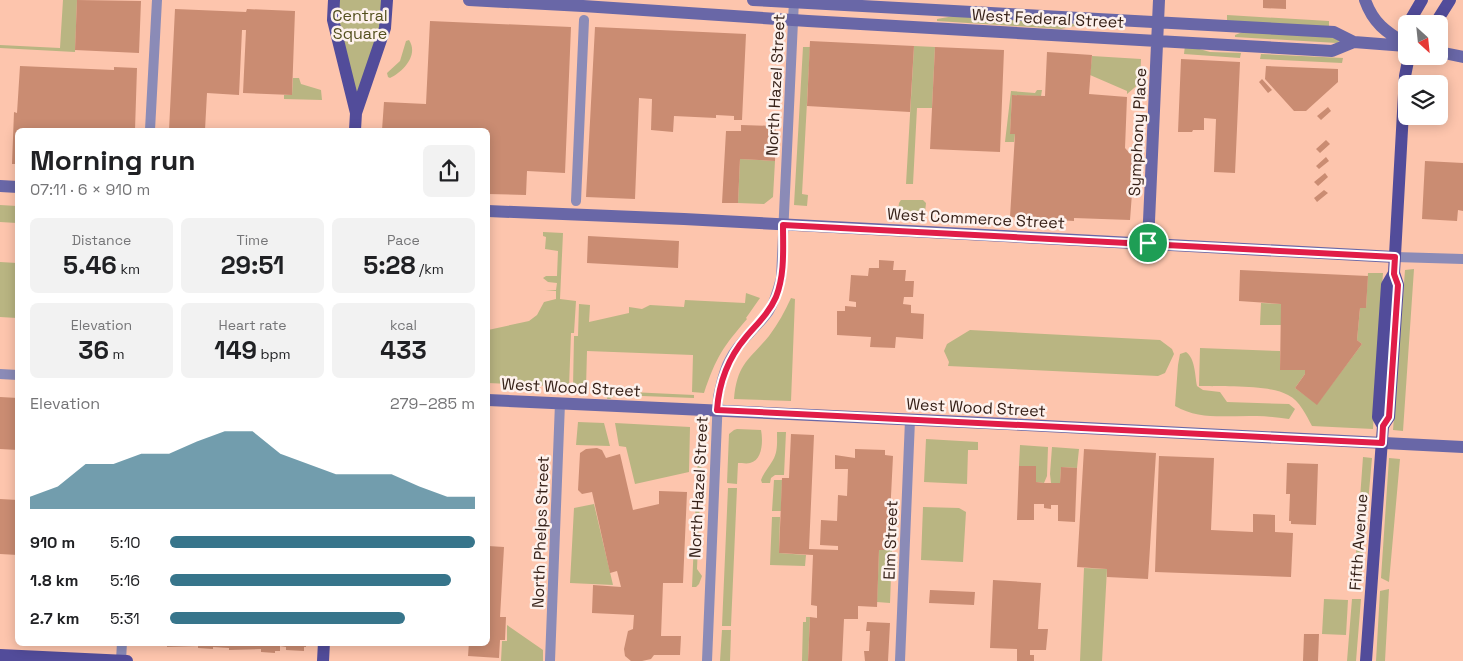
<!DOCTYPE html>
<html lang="en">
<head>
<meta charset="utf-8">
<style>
	body { margin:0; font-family:"Space Grotesk",sans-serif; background:#f2f2f2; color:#202124; height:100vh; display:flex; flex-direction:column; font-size:19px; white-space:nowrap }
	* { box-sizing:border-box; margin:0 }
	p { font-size:16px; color:#757577 }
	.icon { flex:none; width:28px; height:28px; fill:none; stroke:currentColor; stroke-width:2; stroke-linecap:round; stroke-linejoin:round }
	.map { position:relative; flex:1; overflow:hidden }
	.drawer { position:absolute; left:15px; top:128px; width:475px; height:518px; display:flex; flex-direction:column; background:#fff; border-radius:8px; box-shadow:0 2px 12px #0003 }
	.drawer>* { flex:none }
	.needle { width:32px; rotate:153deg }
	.controls { position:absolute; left:1398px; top:15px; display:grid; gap:10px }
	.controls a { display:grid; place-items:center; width:50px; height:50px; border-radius:8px; background:#fff; box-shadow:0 2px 12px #0003; font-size:25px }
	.pin { position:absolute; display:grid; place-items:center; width:42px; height:42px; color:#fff; margin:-21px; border:2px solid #fff; border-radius:50%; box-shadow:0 1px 5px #0007 }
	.round { display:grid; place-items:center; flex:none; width:52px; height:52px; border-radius:8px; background:#f2f2f2 }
	.overview { display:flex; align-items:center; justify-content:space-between; height:85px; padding:0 15px }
	h1 { font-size:28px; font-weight:800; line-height:38px }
	.figures { display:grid; grid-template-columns:repeat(3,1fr); gap:8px; height:85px; padding:5px 15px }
	.figures div { display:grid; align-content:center; border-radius:8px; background:#f2f2f2; text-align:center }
	.figures b { font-size:25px; font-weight:800 }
	.figures small { font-size:14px; font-weight:400 }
	.figures p { font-size:14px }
	.chart { height:140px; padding:10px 15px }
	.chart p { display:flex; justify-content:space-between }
	.chart svg { width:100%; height:90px; margin-top:5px; fill:#37758b; opacity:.7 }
	ul { padding:0 15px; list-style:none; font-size:16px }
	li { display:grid; grid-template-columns:80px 60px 1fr; align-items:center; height:38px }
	li i { height:12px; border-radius:6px; background:#37758b }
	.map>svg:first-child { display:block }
</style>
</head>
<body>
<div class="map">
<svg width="1463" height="661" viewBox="0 0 1463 661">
	<rect width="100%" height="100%" fill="#fdc5ad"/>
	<path fill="#b9b582" d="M63,0H77L75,52L0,48V45L60,48Z
		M334,0H387L356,113Z
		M1227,15L1329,21V27L1227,22Z
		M954,16L1075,23L1076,24L1075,26L1061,29L937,21V19Z
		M1245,31L1337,37L1339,42L1337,43L1235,37V35Z
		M409,40C419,55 403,72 390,78L388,77L387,73L400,61L406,41Z
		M1185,45L1210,52L1241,53L1240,58L1184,54Z
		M914,46L935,47L932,108H917L913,184H906Z
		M803,47H810L802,194L808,195L807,206L794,205Z
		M1261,54L1343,58L1342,63L1260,59Z
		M1092,56L1141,59L1140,83L1127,94V91L1090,75Z
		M293,78H299L301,84L321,90L322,100L284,99V95H292Z
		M1037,90H1042L1041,96L1012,95L1010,134H1015L1014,142H1005L1011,91L1035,93Z
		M740,159L775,161L773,197L764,204L738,203Z
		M901,200H923L926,203L925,212L898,211L899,203Z
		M0,205L17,206V223L0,222Z
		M543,232L563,233L560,299L576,301L574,333H571L569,387L488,383V330L529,321L537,315L544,302L556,299V291L545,290H556L557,283L548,282L543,278L546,276H557L558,251L545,249L546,237L543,236Z
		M0,262L17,263V318L0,317Z
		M1414,269L1403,431L1393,430L1405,270Z
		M1368,273H1383L1373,429L1312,426C1306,415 1300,401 1288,395C1268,384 1223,387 1199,386L1200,348L1280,351V369L1305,370V374L1295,388L1317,404L1362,344L1357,340L1360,308H1366Z
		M746,293L760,298L746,318L747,319C723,347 716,357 704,393L692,392L693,355L587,351L586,388L573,387L574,336H578L579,304L590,305L589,322L629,313V307L642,309L650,305L684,307L685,300L745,303Z
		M791,298L795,299L791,401L734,399C737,364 749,360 769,336C778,324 785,311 791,298Z
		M1261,303L1281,304V325H1260Z
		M970,330L1160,340L1172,349L1174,354L1165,373L1158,376L948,366L949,362L944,351L947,344Z
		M1186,352C1195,358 1195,375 1197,386L1203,390L1220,392L1227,402L1289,404L1295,409L1289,419C1278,418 1267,416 1257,416C1229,415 1201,421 1175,406L1178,365L1180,354Z
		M609,391L694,395V398L616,395L610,399H607Z
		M578,422L604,423L610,446L576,445Z
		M615,423L690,427L689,472L635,484L626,447L619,446Z
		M699,429H706L707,441L702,453L697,569L702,576L699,584L696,587H692Z
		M737,429L761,430C763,440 763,460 750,463C747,464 741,463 738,463L737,484L727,483L729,434L734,430Z
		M777,432H786L784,475H775L771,478L770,483H762L761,480C764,472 769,467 773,460C778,452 777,441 777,432Z
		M926,439L978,442V450H968L967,484L924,482Z
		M1020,445L1048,447L1047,476L1044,483L1036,482V466H1019Z
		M1052,447L1079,449L1077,468L1061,467L1060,483H1051L1050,474Z
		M1363,457L1372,458L1361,582H1354Z
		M1389,458L1400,459L1389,582L1381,578Z
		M774,480H782L781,511H772Z
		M728,488H737L731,626H722Z
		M594,504L613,585L570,583L574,508Z
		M923,507L959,508L966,512L963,562L921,560Z
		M772,517H780L779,553L806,555L805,566L770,565Z
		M879,550H892L890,603L877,602Z
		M1084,568L1107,569L1102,661H1080Z
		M1389,589L1385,661H1376L1380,591Z
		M1324,599L1348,600L1346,635L1322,634Z
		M1352,599H1361L1356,661H1347Z
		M806,617H810L808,661H802L803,622H806Z
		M507,625L543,650V661H501L502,641H507Z
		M722,630H731L730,661H720Z"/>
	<path fill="#ca8c72" d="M77,0L141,1L139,53L75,50Z
		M1263,0H1286V9L1263,8Z
		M175,9L246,12L247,9L295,11L292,95L243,93L246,30H242L239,95L207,93L205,130H169Z
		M430,21L571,27L565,173L527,171L526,195L488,194V130H382L384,102L426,104Z
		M595,27L746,34L742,120H734V116L716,115V118L674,116L673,132L651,130L652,99L639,98L635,199L586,197Z
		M810,41L914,46L910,112L807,106Z
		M935,47L1004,50L1000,152L930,149Z
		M1047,52L1092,55L1089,94L1127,97L1125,148L1133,157L1132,165L1136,181L1132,193L1130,220L1074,218V221L1010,217L1015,134H1010L1012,95L1045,96Z
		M1181,59L1240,62L1235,173L1214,172L1216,119L1204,118V130H1193L1192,132H1178Z
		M20,66L114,70V67L137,68L135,130H18V164H12L14,112L17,113Z
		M1266,66L1338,69V82L1306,111H1294L1265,79Z
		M1262,79L1272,90L1268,93L1259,82Z
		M1328,107L1331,111L1321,120L1317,116Z
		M741,125L776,126L775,161L740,159L738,203H722L726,131H741Z
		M1326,140L1330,144L1320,153L1316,149Z
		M1326,157L1329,161L1319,169L1316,166Z
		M1425,161L1463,163V211L1458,210L1457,221L1422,219Z
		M1325,173L1328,177L1318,186L1314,182Z
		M1324,190L1328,193L1317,202L1314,198Z
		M588,236L679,241L678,268L587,263Z
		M879,260L894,261L893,270H906L905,281H914L913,297H904L903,304L911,305V313L924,314L923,339L896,337L895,348L870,347L871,337L837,335V311H845V306L856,307V302L849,301L851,275L868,276L869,268H879Z
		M1240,270L1368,276L1366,308H1360L1357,340L1362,344L1317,405L1295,388L1305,374V370H1280L1281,304L1239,301Z
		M0,397L18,398V450L0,449Z
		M791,434L814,435L809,549L838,550V546L820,545L821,520L837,521L838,495L847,496L848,469H835V455L855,458V449L885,450V455L893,456L890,516H894L893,531H889L888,550H879L877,607L858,606V619H844L842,661H808L810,617L817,618V606L811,605L813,555L779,553L782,478H789Z
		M597,448L602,450L606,458L620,454L633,510L659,504V491L687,492L683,583H663L661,636H681L680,655H654L651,659L642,661H631L625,656L624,649L628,631L633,629L634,615L592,613L593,585L621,587L617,571L610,573L592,492L582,494L578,490L580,453L586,449Z
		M1084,449L1156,453L1148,579L1107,577V569L1077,567Z
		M1159,456L1214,458L1211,530L1253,532V514L1275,515V532L1293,533L1291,577L1155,572Z
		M1287,463L1318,464L1316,525L1291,524V521H1289L1290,494H1286Z
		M1019,466H1036V482L1044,483H1060L1061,467L1077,468L1075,522L1058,521V505H1051V509L1044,508V504H1034V520H1017Z
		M0,499L18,500V555L0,554Z
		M488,546L504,547L500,617H506L505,640H500L499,658L468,656L469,642H488Z
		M993,580L1041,583L1038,629H1048L1046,650H1030V655H1034V661H1017V649L990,648Z
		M930,590L975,592L974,605L929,603Z
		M867,622L890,623L888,661H865L864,651H869L870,631H866Z
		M1304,634H1319L1318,661H1303Z
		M149,642H306V647H304V651L286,650V647L280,646V651H275V653L261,652V649L229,650V648L213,647V649L198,648V646L167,647V645L149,644Z"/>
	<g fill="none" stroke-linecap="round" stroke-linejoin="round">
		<path stroke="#8b8bb7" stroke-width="10" d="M150,130L157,0
			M576,201L584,20
			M1395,257L1463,259
			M0,374L18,375
			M121,661L122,642
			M550,661L560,403
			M707,661L718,397C721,384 723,371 730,359C739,341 757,328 769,311C775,301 778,289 781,278L794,0
			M900,661L910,420"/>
		<path stroke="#6967a7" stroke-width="12" d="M469,0L583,6L808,21L1332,51L1354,42
			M753,0L1334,32L1354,42L1406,46
			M1365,0C1373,23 1386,32 1406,44
			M1439,52L1463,57
			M0,186L18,187
			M488,211L684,219L1395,257
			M1148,243L1159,0
			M488,400L986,423L1463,447"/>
		<path stroke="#524c9a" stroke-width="12" d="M334,0L333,20L356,113
			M1408,24L1422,0
			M1435,24L1450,0
			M355,130L356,113L385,28L387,0
			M1383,426L1389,417L1398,285L1394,273L1405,76L1409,56
			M0,655L127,661
			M323,661L324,642
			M1366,661L1383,426L1378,417L1387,285L1394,273"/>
	</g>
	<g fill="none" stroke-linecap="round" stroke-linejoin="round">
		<g stroke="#fff" stroke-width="10">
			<path id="route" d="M783,225L1395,257L1394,274L1398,285L1389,417L1383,426L1382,443L717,410C719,382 728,358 746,337C757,324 769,313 776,297C785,274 783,249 783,225Z"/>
		</g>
		<use href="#route" stroke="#e11d48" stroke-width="6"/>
	</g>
	<g text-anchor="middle" stroke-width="5" stroke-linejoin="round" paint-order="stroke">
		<g font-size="16" fill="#54501f" stroke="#fdf1ec">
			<text x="360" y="21">Central<tspan x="360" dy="18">Square</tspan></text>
		</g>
		<g font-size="16" fill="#362118" stroke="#fdf1ec">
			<text transform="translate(1048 18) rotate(3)" y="6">West Federal Street</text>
			<text transform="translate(775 85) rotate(-87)" y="6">North Hazel Street</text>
			<text transform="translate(1137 132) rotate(-87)" y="6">Symphony Place</text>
			<text transform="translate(976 218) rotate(3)" y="6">West Commerce Street</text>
			<text transform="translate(571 387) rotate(3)" y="6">West Wood Street</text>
			<text transform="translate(976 407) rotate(3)" y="6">West Wood Street</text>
			<text transform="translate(698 487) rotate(-87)" y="6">North Hazel Street</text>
			<text transform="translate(540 532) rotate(-88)" y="6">North Phelps Street</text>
			<text transform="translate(890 540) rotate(-88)" y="6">Elm Street</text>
			<text transform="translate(1358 542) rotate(-86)" y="6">Fifth Avenue</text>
		</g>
	</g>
</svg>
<div class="controls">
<a><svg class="needle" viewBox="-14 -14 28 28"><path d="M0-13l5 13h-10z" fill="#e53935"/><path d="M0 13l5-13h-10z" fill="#757577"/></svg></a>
<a><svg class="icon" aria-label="layers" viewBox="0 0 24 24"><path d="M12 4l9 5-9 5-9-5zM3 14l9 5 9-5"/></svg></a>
</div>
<div class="pin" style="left:1148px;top:243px;background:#1e9e55"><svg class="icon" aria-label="arrive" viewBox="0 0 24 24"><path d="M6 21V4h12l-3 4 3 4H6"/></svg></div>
<section class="drawer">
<div class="overview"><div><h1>Morning run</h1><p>07:11 · 6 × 910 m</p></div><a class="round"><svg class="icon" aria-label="share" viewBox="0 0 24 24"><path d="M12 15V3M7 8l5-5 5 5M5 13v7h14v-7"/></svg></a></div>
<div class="figures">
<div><p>Distance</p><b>5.46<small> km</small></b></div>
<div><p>Time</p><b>29:51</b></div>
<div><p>Pace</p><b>5:28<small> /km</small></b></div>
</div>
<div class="figures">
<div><p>Elevation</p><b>36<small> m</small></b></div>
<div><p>Heart rate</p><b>149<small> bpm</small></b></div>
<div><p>kcal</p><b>433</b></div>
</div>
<div class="chart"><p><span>Elevation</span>279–285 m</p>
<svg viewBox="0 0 160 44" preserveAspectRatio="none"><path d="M0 44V38L10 33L20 22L30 22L40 17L50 17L60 11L70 6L80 6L90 17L100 22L110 27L120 27L130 27L140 33L150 38L160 38V44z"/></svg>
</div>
<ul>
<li><b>910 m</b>5:10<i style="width:100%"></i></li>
<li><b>1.8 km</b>5:16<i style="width:92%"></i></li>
<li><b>2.7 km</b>5:31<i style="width:77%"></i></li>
</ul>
</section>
</div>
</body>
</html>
